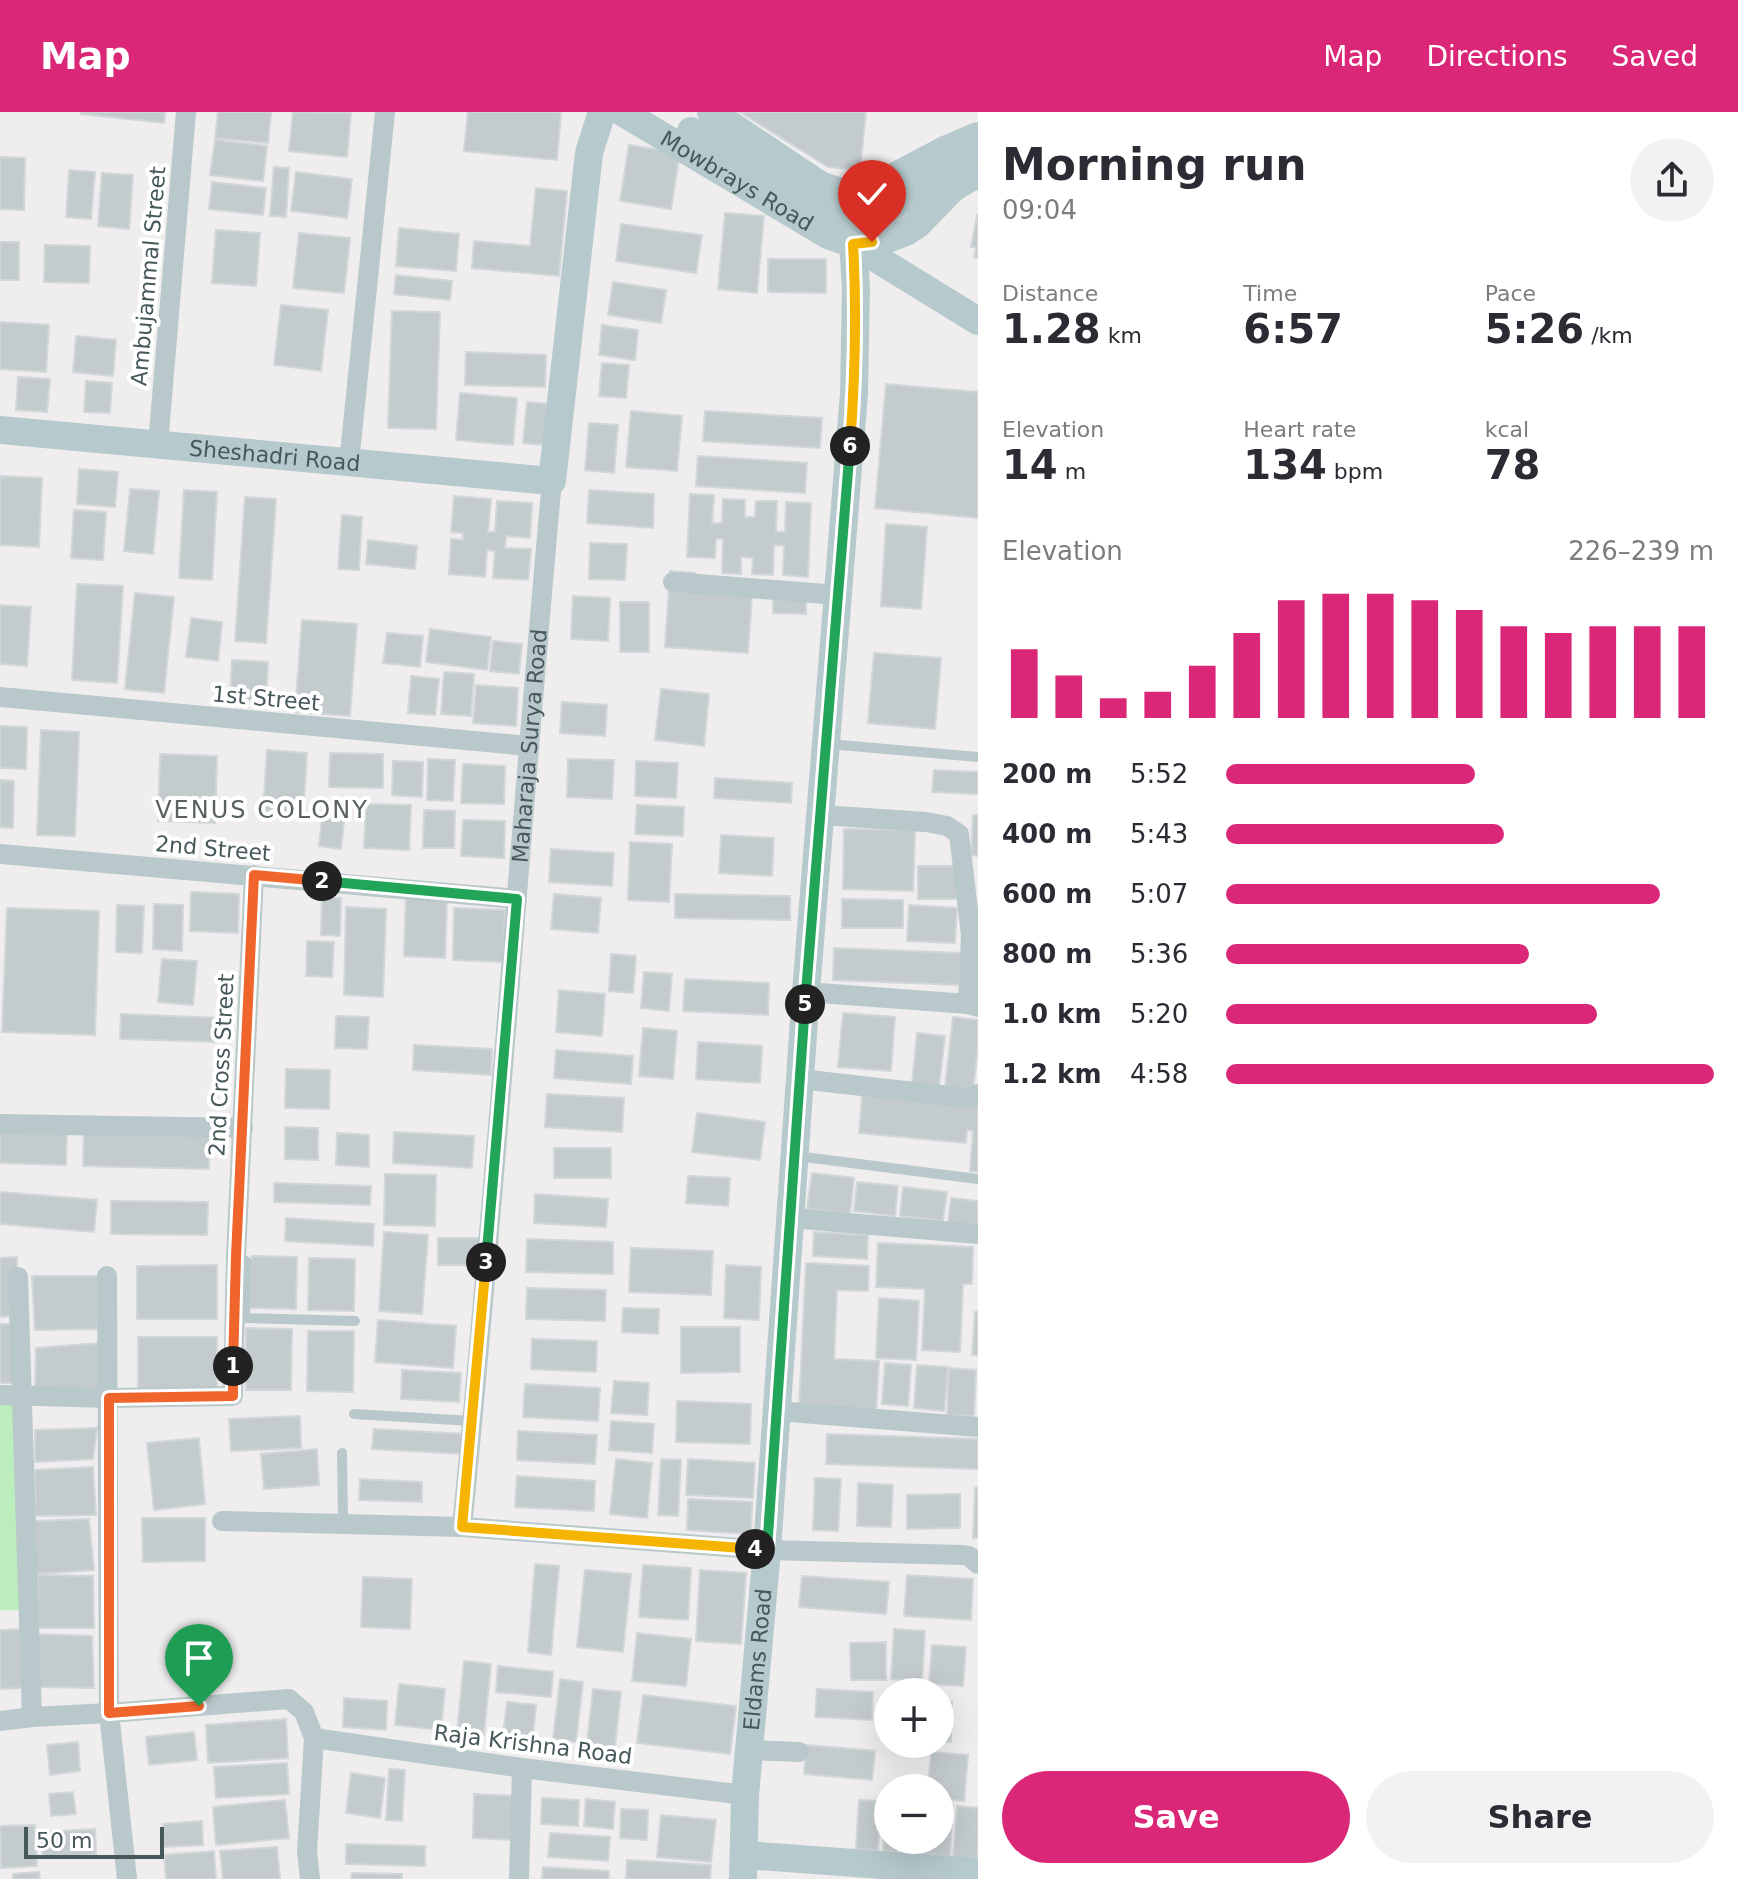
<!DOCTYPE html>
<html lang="en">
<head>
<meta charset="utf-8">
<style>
	body { margin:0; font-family:"DejaVu Sans",sans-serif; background:#f2f2f3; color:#2b2b33; height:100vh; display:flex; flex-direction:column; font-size:30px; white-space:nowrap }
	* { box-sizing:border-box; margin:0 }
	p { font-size:26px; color:#7c7c81 }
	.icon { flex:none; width:44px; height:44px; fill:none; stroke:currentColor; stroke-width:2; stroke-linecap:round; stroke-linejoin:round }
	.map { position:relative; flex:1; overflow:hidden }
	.details { display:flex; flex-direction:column; background:#fff; width:760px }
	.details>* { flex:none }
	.tools { position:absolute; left:874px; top:1566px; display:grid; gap:16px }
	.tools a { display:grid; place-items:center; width:80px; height:80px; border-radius:50%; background:#fff; box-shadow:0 8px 32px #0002; font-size:40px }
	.scale { position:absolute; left:24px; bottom:20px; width:140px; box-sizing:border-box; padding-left:8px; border:4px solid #46585a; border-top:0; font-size:22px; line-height:28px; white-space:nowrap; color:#46585a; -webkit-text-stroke:6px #fff; paint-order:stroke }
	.pin { position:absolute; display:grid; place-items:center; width:68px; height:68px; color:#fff; margin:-82px -34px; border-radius:50% 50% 50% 0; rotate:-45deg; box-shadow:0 0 8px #0007 }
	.pin .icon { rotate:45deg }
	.km { position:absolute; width:40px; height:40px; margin:-20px; border-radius:50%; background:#222; color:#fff; font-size:22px; line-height:40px; text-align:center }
	.round { display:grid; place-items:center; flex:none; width:84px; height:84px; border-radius:42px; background:#f2f2f3 }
	.head { display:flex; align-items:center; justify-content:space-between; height:136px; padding:0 24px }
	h1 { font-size:44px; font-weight:700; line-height:60px }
	.stats { display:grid; grid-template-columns:repeat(3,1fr); gap:12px; height:136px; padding:8px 24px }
	.stats div { display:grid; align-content:center }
	.stats b { font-size:40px; font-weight:700 }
	.stats small { font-size:22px; font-weight:400 }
	.stats p { font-size:22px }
	.chart { height:224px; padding:16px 24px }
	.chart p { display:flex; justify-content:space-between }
	.chart svg { width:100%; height:144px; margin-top:8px; stroke:#db2777; stroke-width:6 }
	.cta { display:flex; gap:16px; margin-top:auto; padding:16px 24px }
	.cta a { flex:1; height:92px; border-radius:48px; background:#db2777; color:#fff; font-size:32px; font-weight:700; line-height:92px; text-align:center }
	.cta a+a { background:#f2f2f3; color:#2b2b33 }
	ul { padding:0 24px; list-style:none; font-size:26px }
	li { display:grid; grid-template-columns:128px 96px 1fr; align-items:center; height:60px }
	li i { height:20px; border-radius:10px; background:#db2777 }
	header { display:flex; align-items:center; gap:48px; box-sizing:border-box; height:112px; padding:0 40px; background:#db2777; color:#fff }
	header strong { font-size:38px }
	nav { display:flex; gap:44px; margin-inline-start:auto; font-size:28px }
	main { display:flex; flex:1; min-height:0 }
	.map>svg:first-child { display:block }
</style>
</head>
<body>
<header>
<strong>Map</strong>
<nav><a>Map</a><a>Directions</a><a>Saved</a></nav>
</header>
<main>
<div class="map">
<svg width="978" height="1767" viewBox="0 0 978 1767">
	<rect width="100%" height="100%" fill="#f0edee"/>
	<path fill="#bcedbc" d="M0,1286H23L21,1498H0Z"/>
	<path fill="#c4cbcd" stroke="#d1d6d9" stroke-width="2" d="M81,0H165L164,11L81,2Z
		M218,0H271L268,31L215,26Z
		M293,0L351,1L347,45L289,39Z
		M468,0H561L557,48L464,39Z
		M740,0H866L860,58L828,55Z
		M215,28L267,34L263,69L210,63Z
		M629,33L680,41L671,97L620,89Z
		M0,45L25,46L24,98L0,97Z
		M274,55L289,56L286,105L270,104Z
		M69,58L95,60L91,107L66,105Z
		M296,60L352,67L347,106L291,99Z
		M102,61L133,63L129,117L98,114Z
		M212,70L266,76L263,103L209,97Z
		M536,76L567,79L559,164L472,156L474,129L530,134Z
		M725,101L764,104L757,181L718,177Z
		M977,103H978V146L974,145L976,136L971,135Z
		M621,112L702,123L696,161L616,149Z
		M399,116L459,122L456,159L396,154Z
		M216,118L260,121L256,174L212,171Z
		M299,121L350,126L344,181L293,176Z
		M0,130H19V168H0Z
		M45,133L90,134L89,171L44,170Z
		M768,147H826V181L768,180Z
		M396,163L452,169L450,188L394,182Z
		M613,170L666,178L661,211L608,203Z
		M281,193L328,198L321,259L274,253Z
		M392,199L440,200L436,317L388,316Z
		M0,210L49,213L46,260L0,257Z
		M602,213L638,218L635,248L599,243Z
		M76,224L116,228L113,264L73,260Z
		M466,240L546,243L545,275L465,273Z
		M602,251L629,253L626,286L599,284Z
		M18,265L50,267L47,300L16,298Z
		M86,269L112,271L110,301L84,300Z
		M886,272L978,280V406L875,396Z
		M460,281L517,286L513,333L456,328Z
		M527,290L549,292L545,333L523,331Z
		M631,299L682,304L677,359L626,355Z
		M705,299L822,306L820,336L703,329Z
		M589,311L618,313L614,361L585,358Z
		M698,344L807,351L805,381L696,374Z
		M79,357L118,360L115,395L77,392Z
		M0,364L42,366L39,435L0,433Z
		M130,377L159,379L153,442L124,439Z
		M184,378L217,380L212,468L179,466Z
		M589,378L654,382L653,416L587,411Z
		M690,382L714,383L712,411H722L723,387L745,388V405H755L756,389H777L776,420H785L786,390L811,391L808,465L783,463L784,434L774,433L773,463L752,462L753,446L741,445V462L722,461L723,427H716L715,446L687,445Z
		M454,384L491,387L488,420H495L497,389L532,391L530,426L506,424L505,436L531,437L528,468L493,466L495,439L487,438L485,465L449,462L451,427L463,428V421L451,420Z
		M245,385L276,387L266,531L235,529Z
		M74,398L106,400L103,448L71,446Z
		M342,403L362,405L359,458L338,457Z
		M886,412L927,415L921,497L881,494Z
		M368,428L417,434L415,457L366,452Z
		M590,431L627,432L625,468L589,467Z
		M670,459L695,461L694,478L752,483L748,541L665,535Z
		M77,472L123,474L117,571L72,568Z
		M773,475L806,476V502L773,501Z
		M135,481L174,485L164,581L125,577Z
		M573,484L610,486L608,529L571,527Z
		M620,490H649V540H620Z
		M0,493L31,495L27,554L0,552Z
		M191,506L222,510L218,549L186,545Z
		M302,508L357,512L350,604L295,600Z
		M430,517L491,525L487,558L426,550Z
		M387,521L423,524L420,555L383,551Z
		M493,529L522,532L519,562L490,559Z
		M874,541L941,546L935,617L868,611Z
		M232,548L268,550L266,590L230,588Z
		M444,560L474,562L471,604L441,602Z
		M411,564L439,567L435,603L408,601Z
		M476,573L518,576L516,614L473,611Z
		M661,577L709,582L704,634L655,628Z
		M562,590L607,593L605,624L560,621Z
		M0,614L27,615L26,657L0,656Z
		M41,618L79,620L75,724L37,723Z
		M267,638L307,641L303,702L263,699Z
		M330,641L383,642V676L329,675Z
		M160,642L217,644L215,711L158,709Z
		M428,647L455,648L453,689L427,688Z
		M568,647L614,648L612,687L567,685Z
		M393,649L423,650L422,685L392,683Z
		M636,649L678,651L676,686L635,684Z
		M463,652L505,654L504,692L461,691Z
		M934,658L978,660V682L932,680Z
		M715,666L792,671L791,691L714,686Z
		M0,668L14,669L13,716L0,715Z
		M324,688L346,690L341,737L319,734Z
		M366,692L411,693L409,738L364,736Z
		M637,693L684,695L683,724L635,722Z
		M424,698L455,699L454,736H423Z
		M973,703H978V744L971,743Z
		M463,708L505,709L504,746L461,744Z
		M844,717L915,718L913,779L843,777Z
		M721,723L774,726L772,764L719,761Z
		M630,730L672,732L669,790L628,788Z
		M551,737L614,741L612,774L549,770Z
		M918,754H957V787H918Z
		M191,780L239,782L238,821L190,819Z
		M554,782L601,786L598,821L551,817Z
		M675,782L790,784V808L675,806Z
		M406,783L447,785L445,846L404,844Z
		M322,786H341L340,824L321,823Z
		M842,787L903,788V816H842Z
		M154,792L183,793L182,839L153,837Z
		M117,793L144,794L142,841L116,840Z
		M909,793L957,796L955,831L907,829Z
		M346,795L386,797L383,885L344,883Z
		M7,796L99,799L95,923L2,920Z
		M454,796L505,798L503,850L453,848Z
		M307,829L334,830L332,865L306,864Z
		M834,836L961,841L959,873L833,868Z
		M611,842L636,844L633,881L609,879Z
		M162,847L197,849L193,893L158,890Z
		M644,860L672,862L669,899L641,896Z
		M685,867L769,871L768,903L683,899Z
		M559,878L605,882L602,924L556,920Z
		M843,901L895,905L891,959L838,955Z
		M121,902L220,906L219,930L120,927Z
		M336,904L369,905L367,937L335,936Z
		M953,905L978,908V936L973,978L945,975Z
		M643,916L677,919L673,967L639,964Z
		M917,921L945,924L939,975L912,972Z
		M698,930L762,934L760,971L696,967Z
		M414,933L492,937L491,963L413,958Z
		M556,938L633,944L631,972L554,966Z
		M286,957L330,958L329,997L285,996Z
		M547,982L624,986L622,1020L545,1015Z
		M862,983L978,993V1060L970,1059L973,1019L967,1018L966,1031L859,1021Z
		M697,1001L765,1010L760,1048L692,1040Z
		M0,1015L67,1016L66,1053L0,1051Z
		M285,1015L318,1016V1048L285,1047Z
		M84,1016L210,1020L209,1057L83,1054Z
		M394,1020L474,1024L472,1056L393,1051Z
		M337,1021L369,1023V1055L336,1053Z
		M554,1036H611V1066H554Z
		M812,1061L854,1066L850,1102L807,1097Z
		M385,1062L436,1063L435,1114L384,1113Z
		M688,1064L730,1066L728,1094L686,1091Z
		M857,1070L898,1074L895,1104L854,1099Z
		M274,1071L371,1074L370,1093L274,1090Z
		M903,1075L947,1080L943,1109L900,1104Z
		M0,1080L97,1088L94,1120L0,1112Z
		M535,1082L608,1087L606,1115L534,1111Z
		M951,1086L978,1089V1114L948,1111Z
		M111,1089L208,1090L207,1123L111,1122Z
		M286,1106L374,1112L373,1134L285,1129Z
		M384,1120L428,1123L422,1202L379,1199Z
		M814,1120L868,1123L867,1147L813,1144Z
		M438,1126H482V1153H438Z
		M527,1127L613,1130V1162L526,1160Z
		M878,1131L973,1135L972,1172H963L960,1240L922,1238L925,1177L876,1175Z
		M631,1136L713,1139L711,1183L629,1180Z
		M252,1144L297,1145L296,1197L250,1196Z
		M17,1145V1204L0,1205V1146Z
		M309,1146L355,1147L354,1199L308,1198Z
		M806,1151L869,1154L868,1179L837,1178L834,1247L879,1249L876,1300L799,1296Z
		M217,1153V1207H137V1154Z
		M726,1153L761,1155L759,1208L724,1206Z
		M32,1164H101L97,1217L35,1218Z
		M527,1176L606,1178L605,1209L526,1207Z
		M879,1186L919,1189L916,1248L876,1246Z
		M623,1196L659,1197L658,1222L622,1220Z
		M975,1200H978V1243H972Z
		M378,1208L456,1214L453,1256L375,1250Z
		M0,1212H18V1271H0Z
		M681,1215H740V1260L681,1261Z
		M246,1216L292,1217L291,1278H246Z
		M308,1219H354L353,1280L307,1279Z
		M138,1225H217V1278L138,1279Z
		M532,1227L597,1229L596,1260L531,1257Z
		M99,1231L100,1277H35L36,1236Z
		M885,1251L911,1253L908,1294L882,1292Z
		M917,1253L948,1255L944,1299L914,1296Z
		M949,1256L976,1258L974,1304L947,1303Z
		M402,1258L461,1261L459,1290L401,1287Z
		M614,1269L649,1271L647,1303L611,1301Z
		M525,1272L600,1276L598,1309L523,1305Z
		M677,1289L751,1292L750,1332L676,1330Z
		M300,1304L301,1336L231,1339L229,1307Z
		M611,1309L654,1312L652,1341L609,1338Z
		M97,1316L93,1347L35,1350V1318Z
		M374,1317L466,1322L464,1342L372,1337Z
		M518,1319L597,1323L595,1352L517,1348Z
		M827,1322L978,1327V1357L826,1352Z
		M199,1326L205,1392L154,1398L147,1331Z
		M317,1337L319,1373L264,1377L261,1342Z
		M616,1347L652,1351L647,1406L610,1402Z
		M661,1347L681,1348L678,1404L658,1403Z
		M688,1347L755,1351L753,1386L686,1383Z
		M93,1355L96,1403L35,1404V1358Z
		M517,1364L595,1369L594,1399L515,1395Z
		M815,1366L841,1367L838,1419L813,1418Z
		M360,1367L422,1370V1390L359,1388Z
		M858,1371L893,1373L891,1415L857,1414Z
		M975,1376H978V1426H973Z
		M960,1382V1416L907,1417V1383Z
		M688,1387L752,1390L751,1422L687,1418Z
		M142,1406H205V1449L143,1450Z
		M89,1407L94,1458L35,1462L34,1409Z
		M535,1452L559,1454L551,1543L528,1540Z
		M643,1453L691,1456L688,1508L639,1505Z
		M585,1458L631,1462L623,1540L577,1535Z
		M700,1458L746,1461L741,1532L696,1529Z
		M38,1463L93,1464L94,1516H38Z
		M907,1463L973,1467L971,1508L904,1504Z
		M802,1464L889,1470L886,1502L799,1495Z
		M363,1465L412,1467L410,1517L361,1515Z
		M23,1517V1576L0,1577V1518Z
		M894,1517L925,1519L922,1569L891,1567Z
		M637,1521L691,1527L686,1574L632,1569Z
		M36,1522L92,1524L94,1576L37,1575Z
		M886,1530V1568H851L850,1531Z
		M932,1533L966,1535L963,1574L929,1572Z
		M464,1549L491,1552L484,1623L457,1620Z
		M498,1554L553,1560L551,1585L496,1580Z
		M560,1567L583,1570L576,1630L553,1627Z
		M399,1572L445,1577L441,1618L395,1613Z
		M593,1577L621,1580L614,1643L586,1640Z
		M817,1577L873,1580L872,1608L815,1605Z
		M643,1583L736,1594L730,1642L637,1631Z
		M344,1586L387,1589L386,1618L343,1615Z
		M507,1590L536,1593L532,1634L502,1631Z
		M940,1590H952L951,1630H940Z
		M286,1607L288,1646L208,1651L206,1613Z
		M194,1620L197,1648L149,1653L146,1625Z
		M78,1630L80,1659L50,1663L47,1633Z
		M807,1633L875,1639L872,1668L804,1662Z
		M931,1640L968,1643L964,1689L940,1687V1676H928Z
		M287,1651L289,1682L216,1686L214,1655Z
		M389,1657L405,1658L402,1709L386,1708Z
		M351,1661L385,1666L380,1706L346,1701Z
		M73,1680L76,1702L51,1704L49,1682Z
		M474,1682L516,1684L514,1728L473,1726Z
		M542,1686L579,1688L578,1714L541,1712Z
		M586,1687L615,1690L613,1717L584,1714Z
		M285,1688L289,1726L216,1733L213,1695Z
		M859,1688L881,1689L878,1738L856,1737Z
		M886,1689H888V1728H921L920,1741L883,1739Z
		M940,1692L953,1693L950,1744L923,1742L924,1728H940Z
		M957,1694L978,1696V1747L953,1745Z
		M621,1697L648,1698L647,1728L620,1726Z
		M661,1703L716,1708L711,1750L657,1745Z
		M202,1709L203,1733L164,1735L163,1712Z
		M35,1713L37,1754L1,1756L0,1714Z
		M95,1717L96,1743L43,1746L41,1720Z
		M550,1721L610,1725L608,1749L548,1745Z
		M346,1732L425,1734V1754L346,1752Z
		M277,1735L280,1767H223L220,1739Z
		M214,1739L216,1767H166L164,1743Z
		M627,1748L711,1753L710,1767H626Z
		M543,1755L609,1759V1767H542Z
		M39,1760L40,1767H13V1762Z
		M352,1761L402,1762V1767H351Z"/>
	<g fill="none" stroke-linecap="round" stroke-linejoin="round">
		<path stroke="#b9c8ca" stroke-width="10" d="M829,632L978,645
			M796,1044L978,1067
			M236,1144L247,1150L245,1206L355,1209
			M354,1302L473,1309
			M342,1341L343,1411"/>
		<g stroke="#b9c8ca" stroke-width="20">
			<path d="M158,333L186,0"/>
			<path d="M349,351L385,0"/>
			<path d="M673,470L838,483"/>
			<path d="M0,585L528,634"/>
			<path d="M821,703L926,710L947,714L959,722L971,823L968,892"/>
			<path d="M0,742L517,787"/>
			<path d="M806,880L968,892L978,895"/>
			<path d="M800,967L967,986L976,984L978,982"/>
			<path d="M0,1012L243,1016"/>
			<path d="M790,1106L978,1122"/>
			<path d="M107,1164L109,1601L127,1767"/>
			<path d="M18,1165L32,1605"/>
			<path d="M0,1283L109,1286L233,1284L236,1144L254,763"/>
			<path d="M777,1299L978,1315"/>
			<path d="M222,1409L462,1415L767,1438L963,1443L969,1444L978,1452"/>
			<path id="s1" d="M462,1415C497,1067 520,718 552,369"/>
			<path d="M0,1609L32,1605L109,1601L289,1587L304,1600L314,1626L307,1740L310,1767"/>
			<path d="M314,1626L522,1656L745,1683"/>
			<path d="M749,1638L799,1640"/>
			<path d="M519,1767L522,1656"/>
		</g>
		<g stroke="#b6c9cc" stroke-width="28">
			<path id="s2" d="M622,0L828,123L853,132L978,209"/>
			<path d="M711,0L820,73L856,85"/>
			<path d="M691,19L823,96L847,105L879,103L978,43"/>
			<path d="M856,85L945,38L978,24"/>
			<path d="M853,132L888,127L906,120L917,113L953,76L970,66"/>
			<path id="s3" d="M0,318L552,369L589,41L602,0"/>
			<path d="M745,1743L978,1760"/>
			<path id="s4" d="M743,1767L745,1683L767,1438L806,880L854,281L856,176L853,132L856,85"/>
		</g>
	</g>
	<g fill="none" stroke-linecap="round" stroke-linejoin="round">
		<g stroke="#fff" stroke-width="16">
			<path id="split-1" d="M199,1594L109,1601V1286L233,1284V1254"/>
		</g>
		<g stroke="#fff" stroke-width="16">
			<path id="split-2" d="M233,1254L236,1144L254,763L322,769"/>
		</g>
		<g stroke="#fff" stroke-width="16">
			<path id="split-3" d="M322,769L517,787L486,1150"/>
		</g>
		<g stroke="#fff" stroke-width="16">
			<path id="split-4" d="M486,1150L462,1415L755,1437"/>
		</g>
		<g stroke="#fff" stroke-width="16">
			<path id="split-5" d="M755,1437L767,1438L805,892"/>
		</g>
		<g stroke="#fff" stroke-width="16">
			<path id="split-6" d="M805,892L850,334"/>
		</g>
		<g stroke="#fff" stroke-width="16">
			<path id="split-7" d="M850,334C855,267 857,200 853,132L872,130"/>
		</g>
		<use href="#split-1" stroke="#f0652b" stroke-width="10"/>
		<use href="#split-2" stroke="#f0652b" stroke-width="10"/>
		<use href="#split-3" stroke="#22a559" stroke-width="10"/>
		<use href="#split-4" stroke="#f5b400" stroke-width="10"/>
		<use href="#split-5" stroke="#22a559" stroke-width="10"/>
		<use href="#split-6" stroke="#22a559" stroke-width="10"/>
		<use href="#split-7" stroke="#f5b400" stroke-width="10"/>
	</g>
	<g text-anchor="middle" stroke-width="8" stroke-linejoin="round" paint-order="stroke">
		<g font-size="22" fill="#46585a" stroke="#fff">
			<text dy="8" stroke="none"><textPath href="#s2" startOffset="134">Mowbrays Road</textPath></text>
			<text transform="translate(148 164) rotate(-85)" y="8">Ambujammal Street</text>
			<text dy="8" stroke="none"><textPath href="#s3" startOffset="276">Sheshadri Road</textPath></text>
			<text transform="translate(266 586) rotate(5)" y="8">1st Street</text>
			<text dy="8" stroke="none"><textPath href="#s1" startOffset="784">Maharaja Surya Road</textPath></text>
			<text transform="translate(213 736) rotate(5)" y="8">2nd Street</text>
			<text transform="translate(221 953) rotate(-87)" y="8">2nd Cross Street</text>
			<text dy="8" stroke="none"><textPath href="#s4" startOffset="220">Eldams Road</textPath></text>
			<text transform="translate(533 1632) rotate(7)" y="8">Raja Krishna Road</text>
		</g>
		<g font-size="24" letter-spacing="2" fill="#5a6162" stroke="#fff">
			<text x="262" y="706">VENUS COLONY</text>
		</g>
	</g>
</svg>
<div class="tools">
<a>+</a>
<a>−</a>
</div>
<div class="scale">50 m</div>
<div class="pin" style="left:199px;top:1594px;background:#1e9e55"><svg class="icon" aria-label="arrive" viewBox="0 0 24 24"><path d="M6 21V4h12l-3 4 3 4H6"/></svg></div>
<div class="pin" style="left:872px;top:130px;background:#d93025"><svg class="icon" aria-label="check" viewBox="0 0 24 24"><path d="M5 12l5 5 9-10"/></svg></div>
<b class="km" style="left:233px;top:1254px">1</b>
<b class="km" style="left:322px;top:769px">2</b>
<b class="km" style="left:486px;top:1150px">3</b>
<b class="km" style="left:755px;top:1437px">4</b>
<b class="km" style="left:805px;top:892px">5</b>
<b class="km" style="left:850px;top:334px">6</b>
</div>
<section class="details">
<div class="head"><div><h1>Morning run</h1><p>09:04</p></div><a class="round"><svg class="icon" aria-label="share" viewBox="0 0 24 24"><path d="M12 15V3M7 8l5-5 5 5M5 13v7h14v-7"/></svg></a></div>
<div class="stats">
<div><p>Distance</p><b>1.28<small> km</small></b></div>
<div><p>Time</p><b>6:57</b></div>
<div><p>Pace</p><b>5:26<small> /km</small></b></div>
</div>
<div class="stats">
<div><p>Elevation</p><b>14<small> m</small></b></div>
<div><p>Heart rate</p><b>134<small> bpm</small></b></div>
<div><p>kcal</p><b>78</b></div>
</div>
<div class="chart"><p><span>Elevation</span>226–239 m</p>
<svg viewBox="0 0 160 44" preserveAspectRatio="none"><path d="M5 44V23M15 44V31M25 44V38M35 44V36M45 44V28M55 44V18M65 44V8M75 44V6M85 44V6M95 44V8M105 44V11M115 44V16M125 44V18M135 44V16M145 44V16M155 44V16"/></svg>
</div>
<ul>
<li><b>200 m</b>5:52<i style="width:51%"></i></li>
<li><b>400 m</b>5:43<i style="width:57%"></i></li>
<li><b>600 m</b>5:07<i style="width:89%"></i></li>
<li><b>800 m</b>5:36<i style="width:62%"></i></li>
<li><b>1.0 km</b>5:20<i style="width:76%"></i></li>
<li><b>1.2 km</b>4:58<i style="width:100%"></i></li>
</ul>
<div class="cta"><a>Save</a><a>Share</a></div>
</section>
</main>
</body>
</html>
